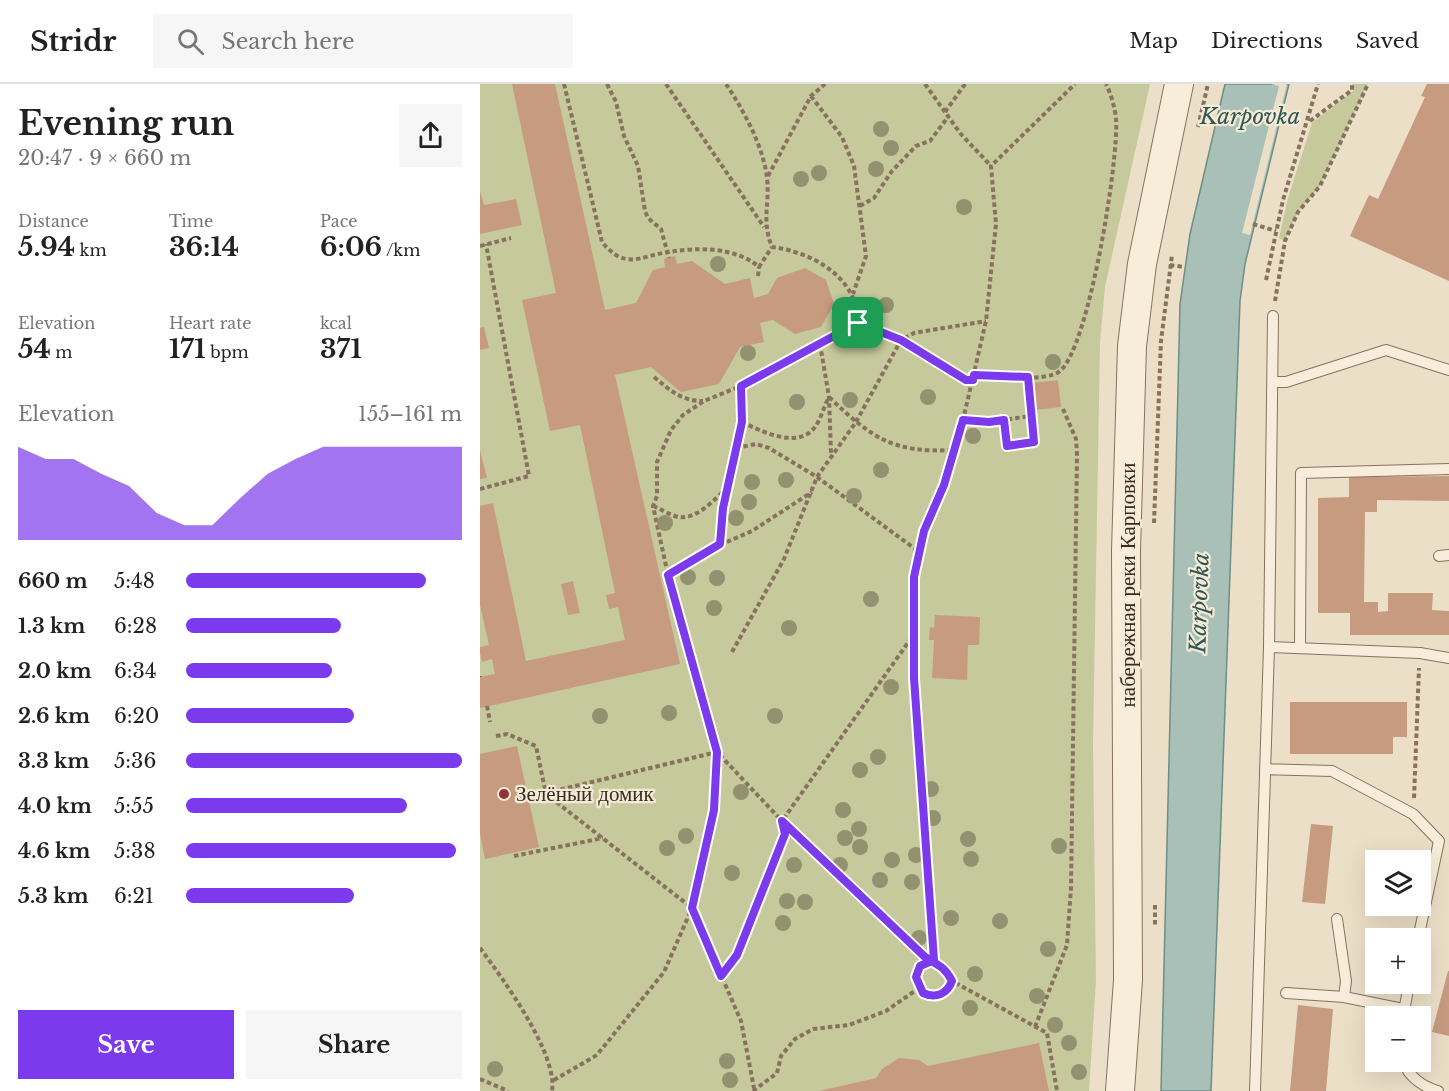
<!DOCTYPE html>
<html lang="en">
<head>
<meta charset="utf-8">
<style>
	body { margin:0; font-family:"Libre Baskerville",serif; background:#f6f6f6; color:#222; height:100vh; display:flex; flex-direction:column; font-size:22px; white-space:nowrap }
	* { box-sizing:border-box; margin:0 }
	p { font-size:20px; color:#767676 }
	.icon { flex:none; width:33px; height:33px; fill:none; stroke:currentColor; stroke-width:2; stroke-linecap:round; stroke-linejoin:round }
	.map { position:relative; flex:1; overflow:hidden }
	.drawer { display:flex; flex-direction:column; background:#fff; width:480px }
	.drawer>* { flex:none }
	.tools { position:absolute; left:885px; top:766px; display:grid; gap:12px }
	.tools a { display:grid; place-items:center; width:66px; height:66px; border-radius:0px; background:#fff; box-shadow:0 6px 24px #0002; font-size:30px }
	.pin { position:absolute; display:grid; place-items:center; width:51px; height:51px; color:#fff; margin:-26px; border-radius:12px; box-shadow:0 3px 9px #0006 }
	.round { display:grid; place-items:center; flex:none; width:63px; height:63px; border-radius:0px; background:#f6f6f6 }
	.overview { display:flex; align-items:center; justify-content:space-between; height:102px; padding:0 18px }
	h1 { font-size:33px; font-weight:800; line-height:45px }
	.metrics { display:grid; grid-template-columns:repeat(3,1fr); gap:9px; height:102px; padding:6px 18px }
	.metrics div { display:grid; align-content:center }
	.metrics b { font-size:26px; font-weight:800 }
	.metrics small { font-size:16px; font-weight:400 }
	.metrics p { font-size:16px }
	.chart { height:168px; padding:12px 18px }
	.chart p { display:flex; justify-content:space-between }
	.chart svg { width:100%; height:108px; margin-top:6px; fill:#7c3aed; opacity:.7 }
	.button { display:flex; gap:12px; margin-top:auto; padding:12px 18px }
	.button a { flex:1; height:69px; border-radius:0px; background:#7c3aed; color:#fff; font-size:24px; font-weight:800; line-height:69px; text-align:center }
	.button a+a { background:#f6f6f6; color:#222 }
	ul { padding:0 18px; list-style:none; font-size:20px }
	li { display:grid; grid-template-columns:96px 72px 1fr; align-items:center; height:45px }
	li i { height:15px; border-radius:8px; background:#7c3aed }
	header { display:flex; align-items:center; gap:36px; box-sizing:border-box; height:84px; padding:0 30px; background:#fff; border-bottom:2px solid #e0e0e0 }
	header strong { font-size:28px }
	nav { display:flex; gap:33px; margin-inline-start:auto; font-size:21px }
	.search { width:420px; height:54px; background:#f6f6f6; display:flex; align-items:center; gap:15px; box-sizing:border-box; padding:0 21px; border-radius:0px; color:#767676; font-size:22px }
	main { display:flex; flex:1; min-height:0 }
	.map>svg:first-child { display:block }
</style>
</head>
<body>
<header>
<strong>Stridr</strong>
<div class="search"><svg class="icon" aria-label="search" viewBox="0 0 24 24"><circle cx="10" cy="10" r="6"/><path d="M15 15l6 6"/></svg>Search here</div>
<nav><a>Map</a><a>Directions</a><a>Saved</a></nav>
</header>
<main>
<section class="drawer">
<div class="overview"><div><h1>Evening run</h1><p>20:47 · 9 × 660 m</p></div><a class="round"><svg class="icon" aria-label="share" viewBox="0 0 24 24"><path d="M12 15V3M7 8l5-5 5 5M5 13v7h14v-7"/></svg></a></div>
<div class="metrics">
<div><p>Distance</p><b>5.94<small> km</small></b></div>
<div><p>Time</p><b>36:14</b></div>
<div><p>Pace</p><b>6:06<small> /km</small></b></div>
</div>
<div class="metrics">
<div><p>Elevation</p><b>54<small> m</small></b></div>
<div><p>Heart rate</p><b>171<small> bpm</small></b></div>
<div><p>kcal</p><b>371</b></div>
</div>
<div class="chart"><p><span>Elevation</span>155–161 m</p>
<svg viewBox="0 0 160 44" preserveAspectRatio="none"><path d="M0 44V6L10 11L20 11L30 17L40 22L50 33L60 38L70 38L80 27L90 17L100 11L110 6L120 6L130 6L140 6L150 6L160 6V44z"/></svg>
</div>
<ul>
<li><b>660 m</b>5:48<i style="width:87%"></i></li>
<li><b>1.3 km</b>6:28<i style="width:56%"></i></li>
<li><b>2.0 km</b>6:34<i style="width:53%"></i></li>
<li><b>2.6 km</b>6:20<i style="width:61%"></i></li>
<li><b>3.3 km</b>5:36<i style="width:100%"></i></li>
<li><b>4.0 km</b>5:55<i style="width:80%"></i></li>
<li><b>4.6 km</b>5:38<i style="width:98%"></i></li>
<li><b>5.3 km</b>6:21<i style="width:61%"></i></li>
</ul>
<div class="button"><a>Save</a><a>Share</a></div>
</section>
<div class="map">
<svg width="969" height="1007" viewBox="0 0 969 1007">
	<rect width="100%" height="100%" fill="#ecdfc8"/>
	<path fill="#c6c99c" d="M0,0H670L625,203L620,259L613,660L616,896L609,1007H0Z
		M872,0H888L840,102L818,128L805,157L799,154L808,114L832,39L874,6H872Z"/>
	<path fill="#a8c0b8" stroke="#6f8e85" stroke-width="1.5" d="M745,0H809L765,180L760,217L731,1007H681L700,220L710,150Z"/>
	<path fill="#ecdfc8" d="M791,0H807L770,151L762,149L799,2Z"/>
	<path fill="#c79b80" d="M32,0H75L125,226L156,219L173,186L185,183L184,175L195,172L197,180L212,177L245,200L270,194L274,214L288,210L297,194L325,184L346,196L354,220L341,243L315,250L293,236L280,239L284,258L260,263L239,300L201,308L171,283L135,291L200,580L0,624V593L15,590L12,575L2,578L0,569V563L9,561L0,521V422L13,419L46,577L145,556L138,523L129,525L126,511L135,509L100,341L70,347L42,216L76,209Z
		M947,0H969V197L870,152L889,111L898,115L945,13L941,12Z
		M0,107L4,121L36,115L42,141L0,150Z
		M4,243L9,264L0,266V244Z
		M578,296L581,323L555,326L552,299Z
		M0,366L7,394L0,395Z
		M969,392V417L897,416V428H885L884,518H898V528L908,527V509H953L952,526L969,527V551H870V529H838V414L869,413V393Z
		M93,497L100,529L88,531L81,500Z
		M455,531L500,533L499,561H488L487,596L452,594L454,556H449L450,543L454,544Z
		M810,618H927V653H913V670H810Z
		M37,662L59,763L5,775L0,750V670Z
		M831,740L853,742L845,820L822,818Z
		M968,887H969V952L952,948Z
		M818,921L853,925L846,1007H810Z
		M559,959L569,1007H339L396,994L402,985L419,974L439,976L448,982Z"/>
	<g fill="none" stroke-linecap="round" stroke-linejoin="round">
		<g stroke="#86725e" stroke-width="12">
			<path id="service" d="M793,298H806L906,266L969,286
				M959,472L969,471
				M789,563L940,569L969,574
				M820,564L821,389L969,385
				M785,685L852,687L933,730L959,757L938,855
				M857,835L866,897L864,913
				M806,909L864,913L923,925
				M923,933L929,900
				M924,978C928,993 944,1003 958,1007
				M775,1007L789,563L793,232"/>
		</g>
		<g stroke="#86725e" stroke-width="30">
			<path id="tertiary" d="M640,1007L648,896L646,467L652,262L662,180L699,0"/>
		</g>
		<path stroke="#86725e" stroke-width="4" stroke-dasharray="4.5 3" stroke-linecap="butt" d="M84,0L122,158C146,187 159,172 189,168C218,163 256,163 279,183L292,163
			M127,0L136,18L144,52L158,82L165,127L168,134L181,145L189,174
			M186,0L284,143
			M445,0L480,49L511,82
			M331,12L362,53L374,82L386,172L373,210
			M465,28L485,0
			M830,37L872,6V0
			M718,43L728,0
			M288,92L331,12L345,0
			M380,122L394,114L412,87L436,62L450,57L468,33
			M773,140L796,147
			M0,162L31,154
			M690,181L704,183
			M278,192L279,183
			M786,196L803,116L838,0
			M795,217L805,157L818,128L840,102L888,0
			M378,239L421,256L486,296H493
			M340,260L349,313L351,370
			M494,291C513,291 566,299 580,287C609,263 639,76 636,35C635,24 631,10 626,0
			M174,293C190,306 201,317 223,317
			M483,336L509,338L551,332
			M524,336L527,362L554,358L548,293
			M262,338C281,347 318,366 335,343C341,335 344,322 349,313C393,355 413,369 474,366
			M256,364L276,360L289,364L337,393L438,467
			M0,405L49,392L6,160
			M173,422C181,425 188,430 195,432C214,439 234,416 247,404
			M674,439L681,257L692,171
			M240,461L243,424L262,338L261,302
			M188,491L240,461L272,447L332,408
			M252,568L304,475L337,393L376,338L421,256L434,249L506,237
			M0,592V593
			M7,622L10,638
			M16,652L27,650L56,662L66,710L212,824L261,937L274,1004
			M66,709L237,668L302,737L450,876
			M934,714L939,584
			M34,772L123,754
			M675,821V843
			M0,864C23,895 78,970 72,1007
			M454,876L434,594V493L444,447L464,401L483,336L506,237L516,140L511,82L595,0
			M241,892L257,871L305,750L302,737L432,553
			M472,897L466,908L449,911C436,905 433,894 440,882L454,876L465,884L472,897L567,949L577,1007
			M555,943L587,861L591,804L597,370L596,355L583,325
			M0,995L28,1007
			M74,996L117,971L184,888L212,824L234,726L237,668L188,491L173,422L177,412V378L191,346L203,331L224,317L261,302L378,239C378,193 332,168 292,163C281,135 290,121 287,94C284,64 263,25 246,0
			M273,1007L297,989L301,972L315,955L333,945L369,941L406,927L439,904"/>
		<use href="#service" stroke="#f7edda" stroke-width="10"/>
		<use href="#tertiary" stroke="#f7edda" stroke-width="28"/>
	</g>
	<g fill="#939270">
		<circle cx="401" cy="45" r="8"/>
		<circle cx="411" cy="64" r="8"/>
		<circle cx="396" cy="85" r="8"/>
		<circle cx="339" cy="89" r="8"/>
		<circle cx="321" cy="95" r="8"/>
		<circle cx="484" cy="123" r="8"/>
		<circle cx="238" cy="180" r="8"/>
		<circle cx="406" cy="221" r="8"/>
		<circle cx="268" cy="269" r="8"/>
		<circle cx="573" cy="278" r="8"/>
		<circle cx="448" cy="313" r="8"/>
		<circle cx="370" cy="316" r="8"/>
		<circle cx="317" cy="318" r="8"/>
		<circle cx="493" cy="352" r="8"/>
		<circle cx="401" cy="386" r="8"/>
		<circle cx="306" cy="396" r="8"/>
		<circle cx="272" cy="398" r="8"/>
		<circle cx="374" cy="412" r="8"/>
		<circle cx="269" cy="418" r="8"/>
		<circle cx="256" cy="434" r="8"/>
		<circle cx="185" cy="439" r="8"/>
		<circle cx="208" cy="493" r="8"/>
		<circle cx="237" cy="494" r="8"/>
		<circle cx="391" cy="515" r="8"/>
		<circle cx="234" cy="524" r="8"/>
		<circle cx="309" cy="544" r="8"/>
		<circle cx="411" cy="603" r="8"/>
		<circle cx="189" cy="629" r="8"/>
		<circle cx="120" cy="632" r="8"/>
		<circle cx="295" cy="632" r="8"/>
		<circle cx="398" cy="673" r="8"/>
		<circle cx="380" cy="686" r="8"/>
		<circle cx="451" cy="705" r="8"/>
		<circle cx="261" cy="708" r="8"/>
		<circle cx="363" cy="726" r="8"/>
		<circle cx="453" cy="734" r="8"/>
		<circle cx="379" cy="745" r="8"/>
		<circle cx="206" cy="752" r="8"/>
		<circle cx="365" cy="754" r="8"/>
		<circle cx="488" cy="755" r="8"/>
		<circle cx="579" cy="762" r="8"/>
		<circle cx="380" cy="763" r="8"/>
		<circle cx="187" cy="764" r="8"/>
		<circle cx="436" cy="771" r="8"/>
		<circle cx="491" cy="775" r="8"/>
		<circle cx="412" cy="776" r="8"/>
		<circle cx="314" cy="781" r="8"/>
		<circle cx="360" cy="781" r="8"/>
		<circle cx="252" cy="789" r="8"/>
		<circle cx="400" cy="796" r="8"/>
		<circle cx="432" cy="798" r="8"/>
		<circle cx="307" cy="817" r="8"/>
		<circle cx="325" cy="818" r="8"/>
		<circle cx="471" cy="834" r="8"/>
		<circle cx="520" cy="837" r="8"/>
		<circle cx="303" cy="839" r="8"/>
		<circle cx="439" cy="854" r="8"/>
		<circle cx="568" cy="865" r="8"/>
		<circle cx="495" cy="890" r="8"/>
		<circle cx="557" cy="912" r="8"/>
		<circle cx="490" cy="924" r="8"/>
		<circle cx="575" cy="941" r="8"/>
		<circle cx="589" cy="959" r="8"/>
		<circle cx="247" cy="977" r="8"/>
		<circle cx="15" cy="985" r="8"/>
		<circle cx="599" cy="988" r="8"/>
		<circle cx="250" cy="996" r="8"/>
	</g>
	<g fill="none" stroke-linecap="round" stroke-linejoin="round">
		<g stroke="#fff" stroke-width="12">
			<path id="route" d="M378,239L261,302L262,338L243,424L240,460L188,491L237,668L234,726L212,824L241,892L257,871L305,750L302,737L445,873C458,881 465,883 472,897C467,910 456,915 443,909L436,893L440,882L454,876L434,594V493L444,447L464,401L483,336L509,338L524,336L527,362L554,358L548,293L494,291L493,296H486L421,256L378,239"/>
		</g>
		<use href="#route" stroke="#7c3aed" stroke-width="8"/>
	</g>
	<circle fill="#913236" stroke="#f3ead7" stroke-width="2" cx="24" cy="710" r="6"/>
	<g text-anchor="middle" stroke-width="4.5" stroke-linejoin="round" paint-order="stroke">
		<g font-size="21" fill="#382b20" stroke="#f3ead7">
			<text transform="translate(648 501) rotate(-90)" y="7">набережная реки Карповки</text>
		</g>
		<g font-size="21" fill="#382b20" stroke="#f3ead7" text-anchor="start">
			<text x="36" y="717">Зелёный домик</text>
		</g>
		<g font-size="22" font-style="italic" fill="#315652" stroke="#f3ead7">
			<text x="770" y="40">Karpovka</text>
			<text transform="translate(719 519) rotate(-88)" y="8">Karpovka</text>
		</g>
	</g>
</svg>
<div class="tools">
<a><svg class="icon" aria-label="layers" viewBox="0 0 24 24"><path d="M12 4l9 5-9 5-9-5zM3 14l9 5 9-5"/></svg></a>
<a>+</a>
<a>−</a>
</div>
<div class="pin" style="left:378px;top:239px;background:#1e9e55"><svg class="icon" aria-label="arrive" viewBox="0 0 24 24"><path d="M6 21V4h12l-3 4 3 4H6"/></svg></div>
</div>
</main>
</body>
</html>
